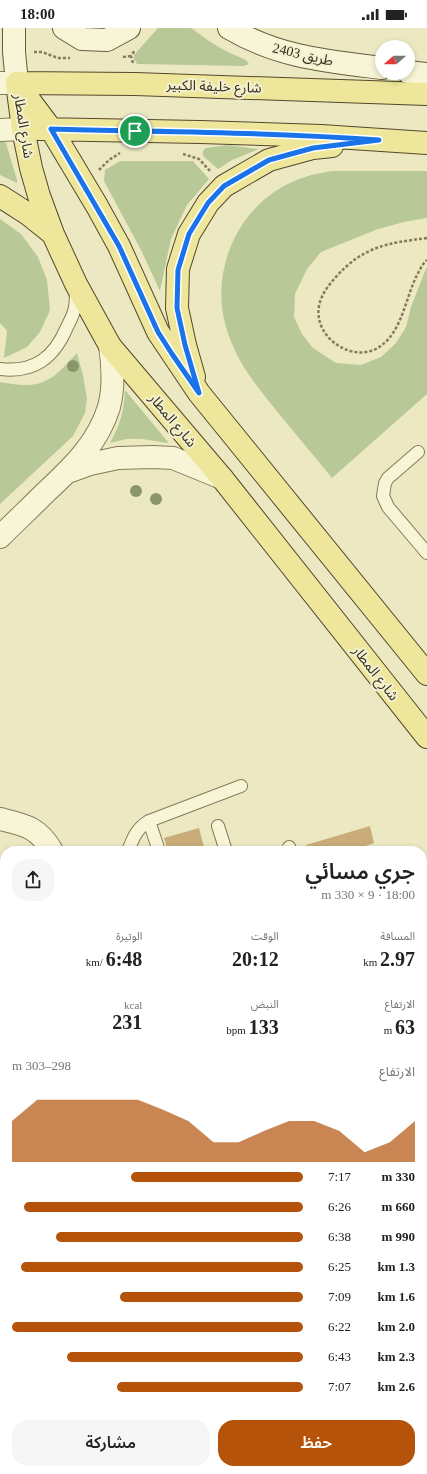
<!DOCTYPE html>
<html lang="ar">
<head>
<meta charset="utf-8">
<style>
	body { margin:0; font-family:"Times New Roman","Noto Sans Arabic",serif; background:#f6f6f6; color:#222; direction:rtl; height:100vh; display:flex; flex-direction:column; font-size:15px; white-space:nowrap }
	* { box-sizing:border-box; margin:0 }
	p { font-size:13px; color:#767676 }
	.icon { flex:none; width:22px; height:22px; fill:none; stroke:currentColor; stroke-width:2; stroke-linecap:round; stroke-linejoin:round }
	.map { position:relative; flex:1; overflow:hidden; direction:ltr }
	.drawer { position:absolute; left:0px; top:818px; width:427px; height:628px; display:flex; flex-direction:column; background:#fff; border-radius:16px 16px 0 0; box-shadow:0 2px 6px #0003; direction:rtl }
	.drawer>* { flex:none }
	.needle { width:26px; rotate:250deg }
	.tools { position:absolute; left:375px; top:12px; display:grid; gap:8px }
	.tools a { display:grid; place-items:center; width:40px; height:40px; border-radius:50%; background:#fff; box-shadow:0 2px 6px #0003; font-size:20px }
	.pin { position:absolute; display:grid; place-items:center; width:34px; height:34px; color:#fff; margin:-17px; border:2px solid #fff; border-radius:50%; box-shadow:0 1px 4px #0007 }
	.round { display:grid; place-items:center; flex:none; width:42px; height:42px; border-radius:16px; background:#f6f6f6 }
	.overview { display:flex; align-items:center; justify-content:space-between; height:68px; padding:0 12px }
	h1 { font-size:22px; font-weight:600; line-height:30px }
	.stats { display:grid; grid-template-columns:repeat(3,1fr); gap:6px; height:68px; padding:4px 12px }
	.stats div { display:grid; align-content:center }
	.stats b { font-size:20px; font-weight:600 }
	.stats small { font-size:11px; font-weight:400 }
	.stats p { font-size:11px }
	.chart { height:112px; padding:8px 12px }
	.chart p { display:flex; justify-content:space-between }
	.chart svg { width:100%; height:72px; margin-top:4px; fill:#b45309; opacity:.7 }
	.primary-button { display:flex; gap:8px; margin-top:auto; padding:8px 12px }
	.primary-button a { flex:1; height:46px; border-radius:16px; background:#b45309; color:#fff; font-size:16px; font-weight:600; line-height:46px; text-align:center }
	.primary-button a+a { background:#f6f6f6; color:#222 }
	ul { padding:0 12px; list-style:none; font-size:13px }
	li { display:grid; grid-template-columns:64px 48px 1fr; align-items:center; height:30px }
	li i { height:10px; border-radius:5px; background:#b45309 }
	.status { display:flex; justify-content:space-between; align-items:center; height:28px; padding:0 20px; background:#fff; direction:ltr }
	.status svg { height:11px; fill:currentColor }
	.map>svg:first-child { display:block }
</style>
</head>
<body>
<div class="status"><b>18:00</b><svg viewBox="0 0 49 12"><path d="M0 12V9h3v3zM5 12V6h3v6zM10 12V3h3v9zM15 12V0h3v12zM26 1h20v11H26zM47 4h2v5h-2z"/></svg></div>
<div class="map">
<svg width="427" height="1446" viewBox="0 0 427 1446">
	<rect width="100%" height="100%" fill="#ece9c2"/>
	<path fill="#b8c997" d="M158,0H191L212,15L228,24L246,32L249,36L244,38L137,36L134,31V27Z
		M0,114H4L6,115L17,152V155L0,147Z
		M227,117L259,121L232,132L218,141L203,128V123L206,120Z
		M120,133H193L209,151L187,177L171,211L160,263L142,224L104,153L105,142Z
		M331,143H427V190L404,194L378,201L321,224L307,241L295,266L294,289L302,306L313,320L336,335L361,337L381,329L396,315L406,299L411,279L427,238V366L332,450C315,429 297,408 280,387C271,376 262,365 254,354C221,309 210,260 235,209C249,181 275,158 305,149C313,146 323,145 331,143Z
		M0,191L21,206L38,229L47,252L50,282L40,304L27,319L4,330L7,303L0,295Z
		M77,325L83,347L87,371L85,385L73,408L0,476V354C41,362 50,355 77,325Z
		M125,362L168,414V415L142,411H127L110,415C120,396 124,384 125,362Z
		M43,1441H88L89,1446H40Z"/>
	<path fill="#c9ac79" d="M370,798L374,815L360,820L361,823H307L306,817Z
		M199,800L205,823H168L164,810Z
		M422,1057L427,1073V1123L422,1124Z
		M427,1154V1195H424L422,1187V1155Z
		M422,1333L427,1349V1389L422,1391Z
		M427,1424V1446H325L324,1441H422V1426Z
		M89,1441H146L148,1446H90Z
		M155,1441H196L197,1446H156Z
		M226,1441H283L267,1446H210Z"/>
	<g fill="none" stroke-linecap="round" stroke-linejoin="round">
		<g stroke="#857a5a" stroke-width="14">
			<path id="lane" d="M0,341C34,345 54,330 67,299C70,293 74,286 75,279C76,273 76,267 76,261
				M418,424L388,450L385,455L383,468L388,479L427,525
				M149,793L159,823
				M218,798L226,823
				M289,819L291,823
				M128,823C133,810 137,800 149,793L241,758
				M422,1203L427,1221
				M422,1276L427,1293
				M0,1340L5,1338
				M0,1348L5,1366
				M0,1381L5,1379
				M27,1441L29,1446
				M0,1444L12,1441"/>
		</g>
		<g stroke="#857a5a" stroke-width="24">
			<path id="street" d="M0,55H17
				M0,102L23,101
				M68,444L90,436L118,430L153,429L173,430L222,450
				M0,509C15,494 31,479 46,464C73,439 98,415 109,379C114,360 113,338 110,318
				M0,791C25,797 38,799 52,823
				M0,901L5,902
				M422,1228L427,1227"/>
		</g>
		<g stroke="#675b3d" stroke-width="24">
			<path id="secondary" d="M14,0V24L17,55
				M64,0L82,11L107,12L129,0
				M229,0C278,29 326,33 382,40
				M408,44L427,46"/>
		</g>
		<g stroke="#53472e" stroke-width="24">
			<path id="primary" d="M17,55L23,101L31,140L39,168L53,206L76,256L110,318L222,450L427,709
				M17,55L135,56L427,66
				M18,57L51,101L97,178L119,218L158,304L199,365L427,646
				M39,101L200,104L321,108L427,115
				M0,168L28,186L53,206
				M194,349L185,317L177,280L178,241L189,206L208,175L224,158L269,132L313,120L332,118"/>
		</g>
		<path stroke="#857a5a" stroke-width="2.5" stroke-dasharray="3 2" stroke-linecap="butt" d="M34,24H42L58,30H70
			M123,29L131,28
			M133,35L131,28L135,22
			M183,126L199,131L210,143
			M99,142L109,132L120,125
			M427,210C388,215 363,218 335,250C328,258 321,267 319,278C313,311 356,338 382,317C402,302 406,269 417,247C420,242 422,236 427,232"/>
		<use href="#lane" stroke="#f7f5d5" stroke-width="12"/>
		<use href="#street" stroke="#f7f5d5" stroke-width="22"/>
		<use href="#secondary" stroke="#f7f5d5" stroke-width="22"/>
		<use href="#primary" stroke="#eee79b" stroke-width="22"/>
	</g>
	<g fill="#8b956c">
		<circle cx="73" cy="338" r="6"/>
		<circle cx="136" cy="463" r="6"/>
		<circle cx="156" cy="471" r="6"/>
	</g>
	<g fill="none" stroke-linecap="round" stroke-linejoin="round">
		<g stroke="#fff" stroke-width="8">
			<path id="route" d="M51,101C161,104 270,104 379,112L313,120L269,132L224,158L208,175L189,206L178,242L177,280L185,317L199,365L172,326L158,304L119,218Z"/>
		</g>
		<use href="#route" stroke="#1a73e8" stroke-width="5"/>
	</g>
	<g text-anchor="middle" stroke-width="4" stroke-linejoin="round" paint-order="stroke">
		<g font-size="14" fill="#352e1e" stroke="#f4f1d1">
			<text transform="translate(303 26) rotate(13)" y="5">طريق 2403</text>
			<text transform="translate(214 58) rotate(2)" y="5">شارع خليفة الكبير</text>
			<text transform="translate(24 98) rotate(81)" y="5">شارع المطار</text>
			<text transform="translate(173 392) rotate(50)" y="5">شارع المطار</text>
			<text transform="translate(376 645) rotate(52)" y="5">شارع المطار</text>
		</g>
	</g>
</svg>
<div class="tools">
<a><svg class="needle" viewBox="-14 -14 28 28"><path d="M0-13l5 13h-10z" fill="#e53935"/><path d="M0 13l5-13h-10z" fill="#767676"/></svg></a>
</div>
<div class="pin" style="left:135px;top:103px;background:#1e9e55"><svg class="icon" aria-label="arrive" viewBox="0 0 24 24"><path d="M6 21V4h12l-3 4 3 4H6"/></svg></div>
<section class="drawer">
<div class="overview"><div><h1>جري مسائي</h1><p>18:00 · 9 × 330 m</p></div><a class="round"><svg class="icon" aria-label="share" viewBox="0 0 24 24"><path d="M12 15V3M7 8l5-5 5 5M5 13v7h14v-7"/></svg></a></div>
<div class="stats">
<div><p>المسافة</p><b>2.97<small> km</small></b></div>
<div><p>الوقت</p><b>20:12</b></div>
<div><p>الوتيرة</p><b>6:48<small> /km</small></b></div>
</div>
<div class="stats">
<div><p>الارتفاع</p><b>63<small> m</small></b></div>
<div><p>النبض</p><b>133<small> bpm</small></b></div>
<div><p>kcal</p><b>231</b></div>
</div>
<div class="chart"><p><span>الارتفاع</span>298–303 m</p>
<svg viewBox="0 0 160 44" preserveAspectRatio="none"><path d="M0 44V19L10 6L20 6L30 6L40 6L50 6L60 12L70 19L80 32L90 32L100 25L110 19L120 19L130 25L140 38L150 32L160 19V44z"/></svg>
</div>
<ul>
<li><b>330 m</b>7:17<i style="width:59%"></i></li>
<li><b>660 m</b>6:26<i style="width:96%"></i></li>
<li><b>990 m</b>6:38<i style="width:85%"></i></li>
<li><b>1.3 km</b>6:25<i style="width:97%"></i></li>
<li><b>1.6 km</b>7:09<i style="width:63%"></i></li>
<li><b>2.0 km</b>6:22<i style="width:100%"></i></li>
<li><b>2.3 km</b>6:43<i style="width:81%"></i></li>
<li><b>2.6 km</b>7:07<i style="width:64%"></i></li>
</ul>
<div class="primary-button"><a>حفظ</a><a>مشاركة</a></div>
</section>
</div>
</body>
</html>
